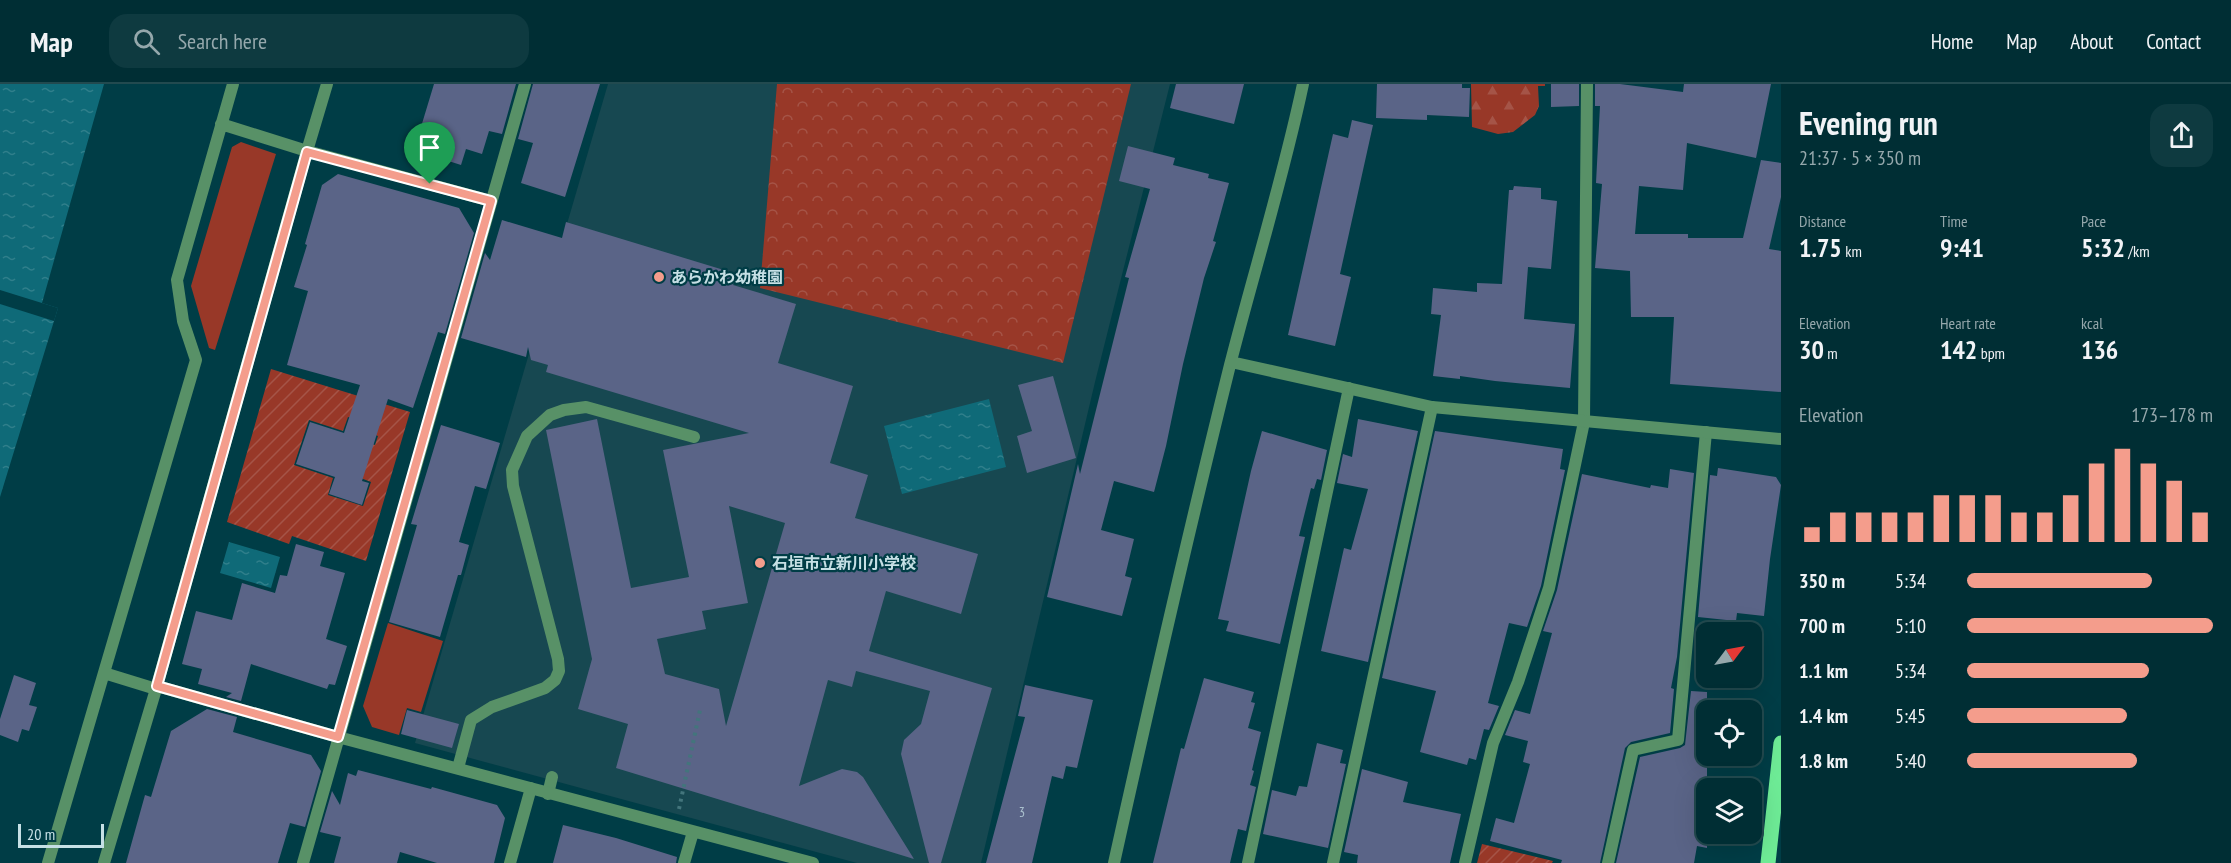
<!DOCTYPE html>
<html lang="en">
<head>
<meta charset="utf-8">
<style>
	body { margin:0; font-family:"PT Sans Narrow","Noto Sans JP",sans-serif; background:#0e3a40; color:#f1f3f6; height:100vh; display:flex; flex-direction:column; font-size:22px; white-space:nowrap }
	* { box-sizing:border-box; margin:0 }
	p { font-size:20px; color:#95a8ac }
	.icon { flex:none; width:33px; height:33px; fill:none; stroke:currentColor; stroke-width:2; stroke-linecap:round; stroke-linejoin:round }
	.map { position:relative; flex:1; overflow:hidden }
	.drawer { display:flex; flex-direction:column; background:#002e34; width:450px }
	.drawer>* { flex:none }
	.needle { width:39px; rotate:58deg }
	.controls { position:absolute; left:1696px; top:538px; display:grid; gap:12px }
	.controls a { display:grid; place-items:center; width:66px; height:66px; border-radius:12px; background:#002e34; box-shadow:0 6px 24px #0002,0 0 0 2px #224a4f; font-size:30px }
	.scale { position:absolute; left:18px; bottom:15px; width:86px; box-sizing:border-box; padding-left:6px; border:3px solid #c6e0e5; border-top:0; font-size:16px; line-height:21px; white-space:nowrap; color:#c6e0e5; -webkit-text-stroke:4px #003d46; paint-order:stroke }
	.pin { position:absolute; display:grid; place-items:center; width:51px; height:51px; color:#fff; margin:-62px -26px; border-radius:50% 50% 50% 0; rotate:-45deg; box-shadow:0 0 6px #0007 }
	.pin .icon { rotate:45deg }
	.round { display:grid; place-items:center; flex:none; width:63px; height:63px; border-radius:18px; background:#0e3a40 }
	.headline { display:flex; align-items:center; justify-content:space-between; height:102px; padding:0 18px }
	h1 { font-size:33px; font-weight:600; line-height:45px }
	.metrics { display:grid; grid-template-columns:repeat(3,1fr); gap:9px; height:102px; padding:6px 18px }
	.metrics div { display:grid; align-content:center }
	.metrics b { font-size:26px; font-weight:600 }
	.metrics small { font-size:16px; font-weight:400 }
	.metrics p { font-size:16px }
	.chart { height:168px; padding:12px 18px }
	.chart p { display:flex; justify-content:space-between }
	.chart svg { width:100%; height:108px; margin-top:6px; stroke:#f49d8c; stroke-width:6 }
	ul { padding:0 18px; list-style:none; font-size:20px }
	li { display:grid; grid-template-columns:96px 72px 1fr; align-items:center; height:45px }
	li i { height:15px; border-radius:8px; background:#f49d8c }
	header { display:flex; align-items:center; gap:36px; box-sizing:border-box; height:84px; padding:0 30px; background:#002e34; border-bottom:2px solid #224a4f }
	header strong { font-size:28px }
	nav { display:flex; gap:33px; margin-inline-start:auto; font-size:21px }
	.search { width:420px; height:54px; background:#0e3a40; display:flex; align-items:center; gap:15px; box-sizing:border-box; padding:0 21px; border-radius:18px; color:#95a8ac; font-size:22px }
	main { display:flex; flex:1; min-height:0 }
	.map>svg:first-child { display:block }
</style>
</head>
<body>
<header>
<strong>Map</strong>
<div class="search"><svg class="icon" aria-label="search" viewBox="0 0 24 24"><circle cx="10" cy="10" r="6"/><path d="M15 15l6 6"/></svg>Search here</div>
<nav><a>Home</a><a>Map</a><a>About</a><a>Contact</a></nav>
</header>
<main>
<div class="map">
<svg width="1781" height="779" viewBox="0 0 1781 779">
	<defs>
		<pattern id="forest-firs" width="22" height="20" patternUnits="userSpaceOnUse" patternTransform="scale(1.5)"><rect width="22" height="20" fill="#983828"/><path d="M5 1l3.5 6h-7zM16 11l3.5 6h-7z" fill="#a55447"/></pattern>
		<pattern id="park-crowns" width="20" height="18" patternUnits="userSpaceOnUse" patternTransform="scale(1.5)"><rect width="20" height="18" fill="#983828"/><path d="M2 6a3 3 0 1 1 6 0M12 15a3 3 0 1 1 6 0" fill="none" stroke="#a55447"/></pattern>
		<pattern id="garden-furrows" width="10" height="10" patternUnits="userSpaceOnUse" patternTransform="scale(1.5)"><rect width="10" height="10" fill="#983828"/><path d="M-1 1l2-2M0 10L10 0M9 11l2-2" fill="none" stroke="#a55447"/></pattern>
		<pattern id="water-ripples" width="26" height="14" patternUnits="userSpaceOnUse" patternTransform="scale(1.5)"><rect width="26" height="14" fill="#0f6a78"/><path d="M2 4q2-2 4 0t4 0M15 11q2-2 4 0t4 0" fill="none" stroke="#307f8b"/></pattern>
	</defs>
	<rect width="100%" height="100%" fill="#003d46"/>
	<path fill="#174851" d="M608,0H1170L1095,298L981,779H857L415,659Z"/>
	<path fill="#983828" d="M241,58L276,70L215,266L209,264L191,202L232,63Z
		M388,539L443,557L421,628L407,624L399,651L372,643L363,622Z"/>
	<path fill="url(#forest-firs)" d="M1471,0H1545V2H1538L1539,22L1535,31L1513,48L1498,50L1472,43Z"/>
	<path fill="url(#park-crowns)" d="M777,0H1131L1063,279L760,204Z"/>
	<path fill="url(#garden-furrows)" fill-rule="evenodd" d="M271,285L410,328L366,477L292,452L289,460L227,438ZM348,333L364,338L362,346L378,352L375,361L369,359L358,393L371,398L363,422L328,411L333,394L294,381L309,336L343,347Z
		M1482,760L1553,777L1552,779H1477Z"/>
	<path fill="url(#water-ripples)" d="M0,0H104L42,219L58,224L0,413Z
		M989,315L1006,383L902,410L884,342Z
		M229,458L280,473L271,504L220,489Z"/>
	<path fill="#003d46" d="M0,206L58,224L54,237L0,220Z"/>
	<path fill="#5a6487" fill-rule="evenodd" d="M434,0H516L502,50L489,47L482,70L466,65L461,81L414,66Z
		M533,0H600L565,113L521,99L533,59L518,55Z
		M1176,0H1244L1234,40L1170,24Z
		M1377,0H1462V4H1470L1469,33L1427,31V36L1376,34Z
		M1551,0H1579V22L1551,23Z
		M1595,0H1620L1683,8L1684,0H1771L1756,74L1687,59L1683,106L1639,102L1635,150H1688V154H1743L1761,76L1781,79V113L1769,165L1781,167V308L1670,300L1674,233H1631L1630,187L1595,184L1602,100L1596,99L1600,22H1595Z
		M1352,36L1373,41L1340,190L1351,193L1335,262L1288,251L1333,50L1348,54Z
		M1128,62L1175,74L1173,81L1209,90L1208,94L1229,99L1213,157L1216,158L1204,194L1183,280L1166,362L1154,408L1114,397L1101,446L1134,455L1125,492L1132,494L1122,532L1047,513L1078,380L1080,390L1129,194L1125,193L1150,105L1119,97Z
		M338,90L459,124L474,149L445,250L438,248L413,324L388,315L362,397L369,399L362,421L329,410L335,393L296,380L310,338L344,349L360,301L287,281L308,207L294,203L307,161L305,160L322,101Z
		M1514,102L1541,104V115L1557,117L1551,185L1528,183L1524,235L1575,240L1570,304L1495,297L1460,292V295L1433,292L1441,231L1431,230L1433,204L1477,208V199L1502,200L1509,106H1513Z
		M502,136L562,154L566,138L737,190L733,201L796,220L778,279L853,302L830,379L868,391L855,434L978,470L961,530L886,507L869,567L992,604L941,779H929L901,670L904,656L921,640L930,607L856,587L852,603L828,596L799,702L842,685L857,688L863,693L914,775L616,684L628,640L578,625L592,575L546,346L597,335L631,504L689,493L663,366L749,349L546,288L548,281L531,276L528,263L526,273L461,254L485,169L490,176ZM729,422L785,439L726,642L719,605L665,590L657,555L706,545L702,527L748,519Z
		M1053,292L1076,374L1027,389L1017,352L1032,347L1018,301Z
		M1358,335L1418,347L1368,578L1321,567L1344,464L1351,466L1368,405L1337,399L1343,370L1352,373Z
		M441,341L500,359L486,405L475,402L459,458L469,461L461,491H458L440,553L389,538L417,441L411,440Z
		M1262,347L1327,366L1321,396L1317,395L1314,405L1311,404L1299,452L1305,453L1280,560L1226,547L1229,537L1218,535L1251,387Z
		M1435,347L1563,365L1560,385L1565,386L1541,502L1527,543L1509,539L1488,619L1499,622L1489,646L1484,645L1476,676L1469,674L1467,681L1420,668L1436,607L1382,594Z
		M1718,384L1776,393L1781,401L1770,475L1764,532L1737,529L1736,537L1698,533L1710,391L1717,392Z
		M1670,385L1694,389L1677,573L1671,604L1674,605L1670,649L1631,658L1625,664L1600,779H1561L1562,776L1490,757L1496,734L1514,739L1530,680L1523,678L1528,657L1505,651L1515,626L1530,630L1552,549L1543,547L1557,506L1582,390L1650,404L1651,401L1668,404Z
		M296,460L324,468L320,482L345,489L326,555L347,562L335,601L329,600L327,605L251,580L241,617L226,613L232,609L198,600L202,585L182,580L196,527L232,536L242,499L275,509L280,491L287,492Z
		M14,591L36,599L29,621L37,623L29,647L22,645L18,658L0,651V635Z
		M1204,594L1254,608L1251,618L1255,619L1248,644L1261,648L1252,686L1254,687L1250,701L1256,703L1246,747L1238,745L1230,779H1153L1181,664L1184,665Z
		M1025,601L1093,616L1077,684L1066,682L1063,695L1052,692L1032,779H986L1025,633L1018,632Z
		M1691,607L1707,608V764L1697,762L1694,779H1616L1640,673L1680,664L1685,661Z
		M207,625L237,633L233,648L311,671L321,687L305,743L290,739L278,779H126L145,711L151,713L171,647Z
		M407,626L459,640L452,664L401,650Z
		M1317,659L1343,666L1340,679L1346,680L1328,764L1263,750L1272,706L1296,712L1299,702L1307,703Z
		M1362,685L1408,698L1403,718L1461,730L1450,779H1357L1358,771L1344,768Z
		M358,686L431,705L432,703L497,721L505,734L494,779H437L400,768L397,779H334L341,753L320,748L332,707L340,721L348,689L356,692Z
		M563,741L616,754L677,773L676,779H553Z"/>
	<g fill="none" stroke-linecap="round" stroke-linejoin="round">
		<path stroke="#43757c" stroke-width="4" stroke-dasharray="3 4.5" stroke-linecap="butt" d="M679,725L700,626"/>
		<path stroke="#589167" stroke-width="12" d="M458,684L471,636L492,623L545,604L555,596L559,587L558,575L513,402L512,386L527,352L550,331L564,326L586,323L694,353
			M548,710L552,693
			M1248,779L1349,304
			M1333,779L1432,323
			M1465,779L1493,659L1518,598L1549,504L1584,338
			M1608,779L1633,666L1678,656L1706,348"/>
		<path stroke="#589167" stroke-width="12" d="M221,40L307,67L327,0
			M1584,338L1587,0
			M104,589L156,605
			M157,602L338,653L813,779
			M48,779L196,276L183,237L177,196L233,0
			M104,779L156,605L307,67L491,117
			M303,779L525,0
			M510,779L531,704
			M684,779L693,748"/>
		<path stroke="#589167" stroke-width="12" d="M1231,278L1432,323L1781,355
			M1114,779C1151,612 1189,446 1230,281C1254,187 1283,95 1303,0"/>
		<path stroke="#6eeb96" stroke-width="15" d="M1768,779L1781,659"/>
	</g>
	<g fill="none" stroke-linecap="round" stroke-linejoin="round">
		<g stroke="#fff" stroke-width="12">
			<path id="route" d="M307,68L491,117L338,653L157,602Z"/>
		</g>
		<use href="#route" stroke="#f49d8c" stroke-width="8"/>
	</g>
	<g fill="#f49d8c" stroke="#003d46" stroke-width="2">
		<circle cx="659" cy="193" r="6"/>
		<circle cx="760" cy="479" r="6"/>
	</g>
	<g text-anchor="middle" stroke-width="4.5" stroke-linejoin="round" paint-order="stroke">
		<g font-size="14" fill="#abc1ce">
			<text x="1022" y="733">3</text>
		</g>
		<g font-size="16" font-weight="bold" fill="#c6e0e5" stroke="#003d46" text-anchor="start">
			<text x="671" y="199">あらかわ幼稚園</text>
			<text x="772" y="485">石垣市立新川小学校</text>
		</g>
	</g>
</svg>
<div class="controls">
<a><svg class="needle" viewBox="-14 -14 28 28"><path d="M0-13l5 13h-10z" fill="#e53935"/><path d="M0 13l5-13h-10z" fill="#95a8ac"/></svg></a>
<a><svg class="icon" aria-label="locate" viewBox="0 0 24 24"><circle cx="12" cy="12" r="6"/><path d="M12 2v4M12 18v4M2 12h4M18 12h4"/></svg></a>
<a><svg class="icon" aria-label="layers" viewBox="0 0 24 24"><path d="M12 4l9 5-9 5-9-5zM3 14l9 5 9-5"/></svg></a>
</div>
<div class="scale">20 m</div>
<div class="pin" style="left:430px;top:100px;background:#1e9e55"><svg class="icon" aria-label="arrive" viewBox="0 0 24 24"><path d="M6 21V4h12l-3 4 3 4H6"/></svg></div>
</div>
<section class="drawer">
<div class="headline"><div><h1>Evening run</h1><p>21:37 · 5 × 350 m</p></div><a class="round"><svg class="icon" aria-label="share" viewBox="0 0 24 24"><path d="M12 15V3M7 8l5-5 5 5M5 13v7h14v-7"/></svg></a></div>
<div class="metrics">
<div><p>Distance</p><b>1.75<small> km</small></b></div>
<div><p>Time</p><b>9:41</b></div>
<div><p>Pace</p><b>5:32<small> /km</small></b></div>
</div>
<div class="metrics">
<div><p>Elevation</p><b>30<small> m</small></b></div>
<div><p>Heart rate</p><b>142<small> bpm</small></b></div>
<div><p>kcal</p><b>136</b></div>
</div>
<div class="chart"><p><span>Elevation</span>173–178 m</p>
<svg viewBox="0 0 160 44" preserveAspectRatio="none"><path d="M5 44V38M15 44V32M25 44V32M35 44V32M45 44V32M55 44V25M65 44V25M75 44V25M85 44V32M95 44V32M105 44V25M115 44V12M125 44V6M135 44V12M145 44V19M155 44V32"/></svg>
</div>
<ul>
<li><b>350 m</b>5:34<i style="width:75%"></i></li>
<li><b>700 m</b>5:10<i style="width:100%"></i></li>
<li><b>1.1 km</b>5:34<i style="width:74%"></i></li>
<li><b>1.4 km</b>5:45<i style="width:65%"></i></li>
<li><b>1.8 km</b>5:40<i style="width:69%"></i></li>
</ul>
</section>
</main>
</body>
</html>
